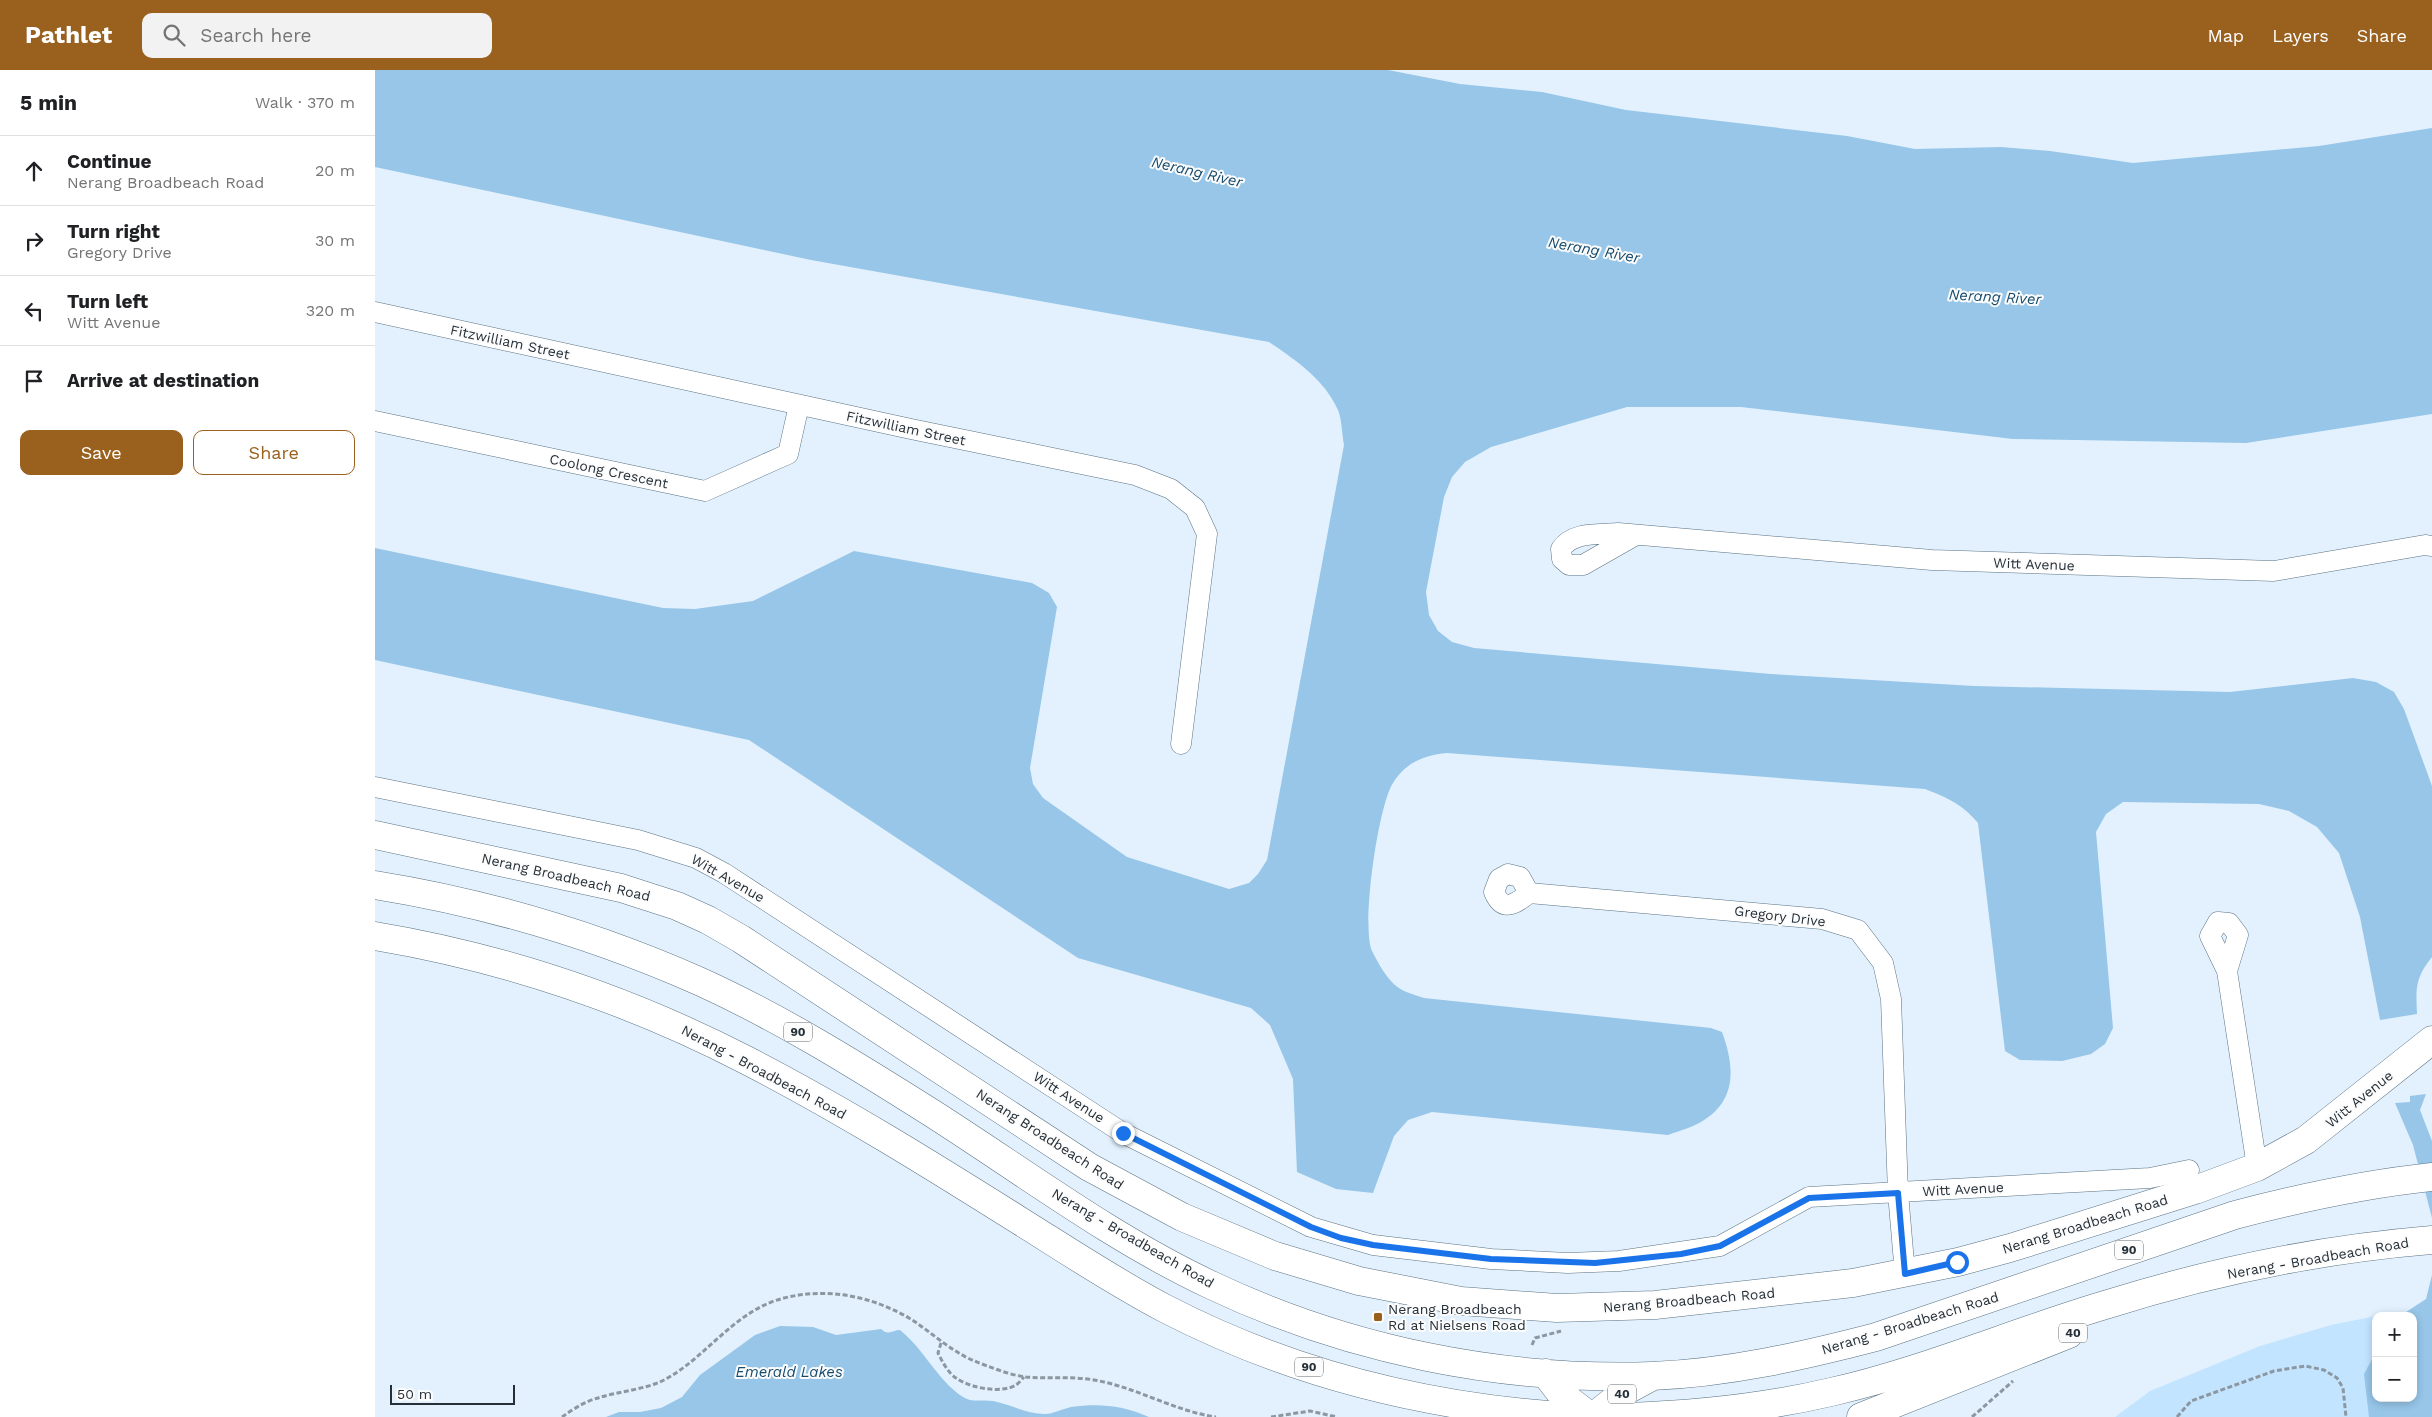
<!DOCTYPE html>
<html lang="en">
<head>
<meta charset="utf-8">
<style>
  :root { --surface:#fff; --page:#f2f2f2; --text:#202124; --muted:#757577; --line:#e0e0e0; --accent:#9a601e }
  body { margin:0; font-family:"Work Sans",sans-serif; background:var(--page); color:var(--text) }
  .controls { position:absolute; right:15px; bottom:15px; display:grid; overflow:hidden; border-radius:10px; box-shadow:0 2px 8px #0003 }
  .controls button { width:45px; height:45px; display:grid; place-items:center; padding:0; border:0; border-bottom:1px solid var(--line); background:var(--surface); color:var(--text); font:25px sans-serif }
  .scale { position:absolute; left:15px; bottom:12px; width:125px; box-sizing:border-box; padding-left:5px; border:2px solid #252f37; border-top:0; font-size:14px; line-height:18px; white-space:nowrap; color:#252f37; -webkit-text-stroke:4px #fcfcfc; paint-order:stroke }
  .stop { position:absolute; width:15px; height:15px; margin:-11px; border:4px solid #1a73e8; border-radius:50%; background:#fff }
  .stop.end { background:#1a73e8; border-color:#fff; box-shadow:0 1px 5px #0008 }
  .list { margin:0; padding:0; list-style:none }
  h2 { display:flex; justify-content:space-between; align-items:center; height:65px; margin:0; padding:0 20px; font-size:21px }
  h2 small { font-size:16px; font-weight:400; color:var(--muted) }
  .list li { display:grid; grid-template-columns:32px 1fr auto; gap:15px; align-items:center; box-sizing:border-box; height:70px; padding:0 20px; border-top:1px solid var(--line) }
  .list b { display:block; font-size:19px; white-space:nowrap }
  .list p { margin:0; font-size:16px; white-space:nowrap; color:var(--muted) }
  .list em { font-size:16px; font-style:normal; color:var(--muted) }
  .actions { display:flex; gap:10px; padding:15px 20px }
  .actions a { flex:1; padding:11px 0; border:1px solid var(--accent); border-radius:10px; text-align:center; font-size:18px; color:var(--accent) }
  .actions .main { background:var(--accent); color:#fff }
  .icon { flex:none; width:28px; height:28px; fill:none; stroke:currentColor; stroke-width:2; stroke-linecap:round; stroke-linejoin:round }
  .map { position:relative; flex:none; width:2057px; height:1347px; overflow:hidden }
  header { display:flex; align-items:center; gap:30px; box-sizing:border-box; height:70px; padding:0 25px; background:var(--accent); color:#fff }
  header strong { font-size:24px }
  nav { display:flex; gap:28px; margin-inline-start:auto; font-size:18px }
  .search { width:350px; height:45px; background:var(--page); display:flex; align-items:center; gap:12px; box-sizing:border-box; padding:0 18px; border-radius:10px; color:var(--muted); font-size:19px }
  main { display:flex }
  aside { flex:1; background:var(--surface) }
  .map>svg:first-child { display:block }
  .green { fill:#c3e4ff }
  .water { fill:#97c6e9 }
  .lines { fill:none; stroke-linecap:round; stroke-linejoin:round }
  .street-casing { stroke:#5b7283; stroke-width:21 }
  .secondary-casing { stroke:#5b7283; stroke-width:29 }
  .primary-casing { stroke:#5b7283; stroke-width:29 }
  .path { stroke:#8b97a1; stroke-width:3; stroke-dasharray:5 2.5; stroke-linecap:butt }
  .street { stroke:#fff; stroke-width:20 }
  .secondary { stroke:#fff; stroke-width:28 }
  .primary { stroke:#fff; stroke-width:28 }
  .route { stroke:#1a73e8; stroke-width:6 }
  .poi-dot { fill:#9a601e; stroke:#fcfcfc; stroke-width:2 }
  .labels { text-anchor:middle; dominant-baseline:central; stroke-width:4; stroke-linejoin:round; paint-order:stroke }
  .shield { fill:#fcfcfc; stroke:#666c72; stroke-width:1 }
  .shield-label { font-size:12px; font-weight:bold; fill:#252f37 }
  .street-label { font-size:14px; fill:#252f37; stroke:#fcfcfc }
  .poi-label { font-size:14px; fill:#252f37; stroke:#fcfcfc; text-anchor:start }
  .water-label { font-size:15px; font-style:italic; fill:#154b6e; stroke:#fcfcfc }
</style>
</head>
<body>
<header>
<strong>Pathlet</strong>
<div class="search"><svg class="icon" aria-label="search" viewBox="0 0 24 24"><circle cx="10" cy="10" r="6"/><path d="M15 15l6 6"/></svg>Search here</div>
<nav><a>Map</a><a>Layers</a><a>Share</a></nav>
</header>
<main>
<aside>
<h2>5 min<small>Walk · 370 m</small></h2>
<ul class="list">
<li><svg class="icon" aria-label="ahead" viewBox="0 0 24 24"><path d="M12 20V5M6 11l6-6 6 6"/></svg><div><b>Continue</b><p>Nerang Broadbeach Road</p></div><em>20 m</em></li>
<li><svg class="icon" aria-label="right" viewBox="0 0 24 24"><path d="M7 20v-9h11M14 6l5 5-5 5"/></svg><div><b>Turn right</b><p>Gregory Drive</p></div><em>30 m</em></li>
<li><svg class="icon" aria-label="left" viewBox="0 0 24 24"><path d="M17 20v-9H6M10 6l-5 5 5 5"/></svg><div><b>Turn left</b><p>Witt Avenue</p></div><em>320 m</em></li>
<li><svg class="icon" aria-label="arrive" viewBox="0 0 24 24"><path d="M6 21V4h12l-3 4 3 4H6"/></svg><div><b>Arrive at destination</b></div></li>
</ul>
<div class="actions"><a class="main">Save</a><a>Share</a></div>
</aside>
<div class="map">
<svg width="2057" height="1347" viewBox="0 0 2057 1347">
  <rect width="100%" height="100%" fill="#e2f1fd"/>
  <!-- green -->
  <path class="green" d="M2057 1239V1347H1740L1775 1321 1885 1276 1956 1255 2001 1246V1328H2038V1246H2004Z"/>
  <!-- water -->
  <path class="water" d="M0 0H1013L1085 14 1167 22 1251 40 1472 66 1540 79 1626 77 1675 81 1758 93 1944 76 2057 58V344L1871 373 1638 369 1366 337H1252L1116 377 1090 392 1077 407 1069 427 1051 522 1054 545 1063 561 1077 572 1099 578 1396 604 1599 616 1855 622 1978 608 2001 612 2019 622 2029 639 2057 716V887C2040 908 2041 918 2042 944L2005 950 1985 847 1964 783 1942 757 1914 741 1884 734 1748 732 1731 744 1721 762 1738 958 1730 974 1716 984 1687 991 1645 990 1630 981 1603 753C1587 734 1573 728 1550 719L1072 683C1049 685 1030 693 1018 713 1003 736 986 857 997 881 1003 893 1013 911 1024 918 1031 923 1041 925 1049 928L1336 958 1347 962C1360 997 1362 1031 1326 1052 1316 1058 1303 1061 1293 1065L1057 1042 1033 1050 1019 1066 998 1123 961 1119 922 1102 918 1009 895 955 876 938 703 888 374 670 0 590V478L288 538 320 539 378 531 479 481 657 513 674 523 682 537 655 698 658 714 668 728 752 787 854 819 874 813 883 804 892 790 969 375C967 365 967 350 963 340 950 310 921 290 894 272L436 190 0 97Z
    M2051 1024 2045 1040 2057 1071V1148L2038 1075 2020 1033 2035 1032V1026Z
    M2057 1205V1347H1994L1989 1304 2001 1282V1328H2038V1246H2025L2051 1229Z
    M405 1256 438 1257 461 1265 506 1259C513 1266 518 1260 525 1260 549 1279 562 1310 588 1327 597 1333 607 1329 618 1331 634 1334 652 1344 670 1344 678 1344 687 1339 696 1337 723 1333 748 1335 774 1347H231L244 1342H265L286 1338 307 1327 325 1305 380 1265Z"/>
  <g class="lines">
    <!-- street casing -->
    <g class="street-casing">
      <path id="street" d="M0 242 536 359 760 405 796 419 820 438 832 464 806 674
        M0 351 330 421 413 384 424 335
        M1259 466 1208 495H1194L1187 489 1186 479C1198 461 1224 465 1243 463L1557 490 1899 501 2050 475 2057 476
        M0 717 263 770 321 788 349 803 748 1063 936 1157 998 1175 1116 1189 1193 1193 1244 1191 1345 1176 1434 1127 1775 1108 1814 1100
        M1133 804 1145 807 1154 823C1141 834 1128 843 1119 822L1124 809Z
        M1154 823 1447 849 1483 860 1508 893 1516 929 1523 1123 1530 1204
        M1852 901 1863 865 1854 853 1843 852 1835 866 1852 901 1882 1097"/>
    </g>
    <!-- secondary casing -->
    <g class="secondary-casing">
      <path id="secondary" d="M0 765 246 818 302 836 333 850 366 869 714 1097 807 1147 900 1186 984 1211 1086 1231 1182 1238 1280 1235 1478 1213 1583 1192 1635 1178 1820 1120 1882 1097 1931 1070 2057 970"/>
    </g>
    <!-- primary casing -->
    <g class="primary-casing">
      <path id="primary" d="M0 815C112 833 222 866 326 912 405 948 479 994 552 1040 645 1099 736 1168 836 1215 973 1280 1126 1311 1277 1306 1353 1303 1428 1286 1501 1267L1860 1145C1925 1128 1990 1114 2057 1107
        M0 866C131 888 255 930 373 991 466 1039 556 1095 645 1151 693 1181 741 1213 791 1239 919 1305 1059 1339 1202 1347
        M1170 1303 1187 1325 1216 1347
        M1218 1347 1252 1320 1278 1306
        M1249 1347C1319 1345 1388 1338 1456 1322 1549 1301 1639 1262 1730 1235 1835 1202 1947 1179 2057 1170
        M1486 1347 1694 1264"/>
    </g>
    <!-- path -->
    <path class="path" d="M566 1273 563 1283C567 1291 573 1303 581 1308 595 1318 626 1324 641 1315 644 1313 647 1309 649 1307
      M1157 1275 1160 1268 1186 1261
      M187 1347C198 1339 211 1331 223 1328 244 1321 269 1320 289 1310 329 1289 355 1247 399 1231 444 1216 493 1224 534 1248 555 1261 573 1279 597 1290 612 1296 634 1305 651 1307 673 1309 697 1306 719 1310 761 1317 799 1341 841 1347
      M896 1347 935 1341 962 1347
      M1597 1347 1638 1311
      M1802 1347 1816 1331 1899 1301 1930 1296 1949 1300 1962 1308 1968 1318 1971 1347"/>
    <!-- street -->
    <use href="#street" class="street"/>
    <!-- secondary -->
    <use href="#secondary" class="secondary"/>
    <!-- primary -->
    <use href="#primary" class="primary"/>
  </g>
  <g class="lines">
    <!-- route -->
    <path class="route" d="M748 1063 936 1157 966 1168 998 1175 1116 1189 1220 1193 1306 1184 1345 1176 1434 1128 1523 1123 1530 1204 1582 1192"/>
  </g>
  <!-- markers -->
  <rect class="poi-dot" x="998" y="1242" width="10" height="10" rx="2.5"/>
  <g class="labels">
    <!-- shield labels -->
    <g class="shield">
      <rect x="409" y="952.5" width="28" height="19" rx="4"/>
      <rect x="1740" y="1170.5" width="28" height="19" rx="4"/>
      <rect x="1684" y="1253.5" width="28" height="19" rx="4"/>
      <rect x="920" y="1287.5" width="28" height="19" rx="4"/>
      <rect x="1233" y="1314.5" width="28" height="19" rx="4"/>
    </g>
    <g class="shield-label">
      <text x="423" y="962">90</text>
      <text x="1754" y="1180">90</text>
      <text x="1698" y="1263">40</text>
      <text x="934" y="1297">90</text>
      <text x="1247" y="1324">40</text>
    </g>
    <!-- street labels -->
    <g class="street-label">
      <text transform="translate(135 272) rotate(12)">Fitzwilliam Street</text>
      <text transform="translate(531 358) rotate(12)">Fitzwilliam Street</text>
      <text transform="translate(234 401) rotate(12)">Coolong Crescent</text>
      <text transform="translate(1659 494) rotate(2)">Witt Avenue</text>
      <text transform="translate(191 807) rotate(13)">Nerang Broadbeach Road</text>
      <text transform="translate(353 808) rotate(30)">Witt Avenue</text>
      <text transform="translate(1405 846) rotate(7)">Gregory Drive</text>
      <text transform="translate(389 1002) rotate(28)">Nerang - Broadbeach Road</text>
      <text transform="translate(694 1027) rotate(33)">Witt Avenue</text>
      <text transform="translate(1984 1029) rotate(-39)">Witt Avenue</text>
      <text transform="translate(675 1069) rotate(33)">Nerang Broadbeach Road</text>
      <text transform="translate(1588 1119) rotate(-3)">Witt Avenue</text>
      <text transform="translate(1710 1154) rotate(-17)">Nerang Broadbeach Road</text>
      <text transform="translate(758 1168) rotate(30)">Nerang - Broadbeach Road</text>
      <text transform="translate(1943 1188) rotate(-10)">Nerang - Broadbeach Road</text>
      <text transform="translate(1314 1230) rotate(-5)">Nerang Broadbeach Road</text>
      <text transform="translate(1535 1253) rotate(-17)">Nerang - Broadbeach Road</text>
    </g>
    <!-- poi labels -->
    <g class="poi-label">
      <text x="1013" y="1239">Nerang Broadbeach<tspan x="1013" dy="16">Rd at Nielsens Road</tspan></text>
    </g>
    <!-- water labels -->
    <g class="water-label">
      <text transform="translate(822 102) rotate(13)">Nerang River</text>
      <text transform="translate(1219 180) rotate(10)">Nerang River</text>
      <text transform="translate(1620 227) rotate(3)">Nerang River</text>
      <text x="414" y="1302">Emerald Lakes</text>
    </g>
  </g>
</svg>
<div class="controls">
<button>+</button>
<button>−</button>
</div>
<div class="scale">50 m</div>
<div class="stop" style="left:1582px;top:1192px"></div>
<div class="stop end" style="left:748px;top:1063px"></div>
</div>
</main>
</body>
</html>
